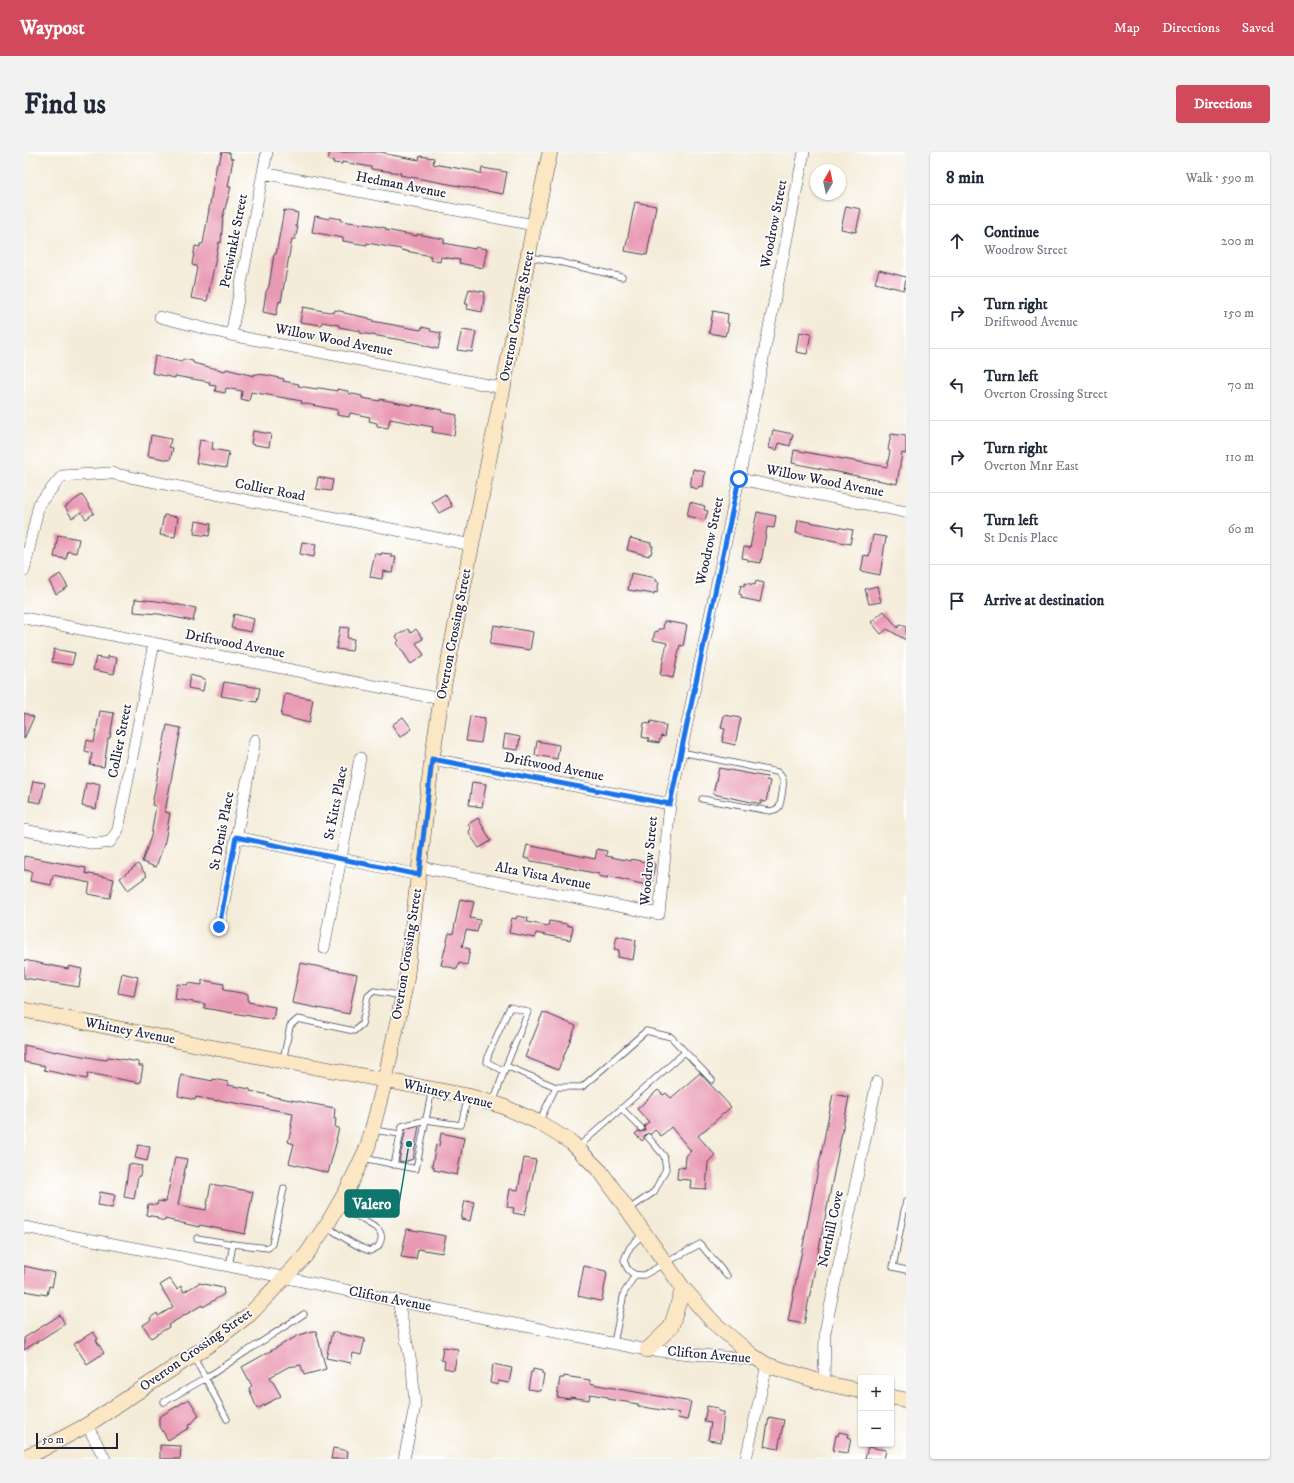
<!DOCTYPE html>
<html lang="en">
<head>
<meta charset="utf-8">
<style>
  :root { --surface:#fff; --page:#f2f2f3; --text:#1f2937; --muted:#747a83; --line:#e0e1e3; --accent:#d1495b }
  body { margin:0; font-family:"IM FELL DW Pica",serif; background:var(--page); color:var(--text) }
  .controls { position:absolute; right:12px; bottom:12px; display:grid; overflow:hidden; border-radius:4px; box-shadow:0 1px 3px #0004 }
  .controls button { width:36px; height:36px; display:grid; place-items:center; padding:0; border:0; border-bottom:1px solid var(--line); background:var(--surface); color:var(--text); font:20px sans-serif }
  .compass { position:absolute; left:786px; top:12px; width:36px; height:36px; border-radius:50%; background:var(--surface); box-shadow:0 1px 3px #0004; rotate:9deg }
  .scale { position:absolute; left:12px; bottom:10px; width:82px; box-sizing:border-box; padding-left:4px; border:2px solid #22223b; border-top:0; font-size:11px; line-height:14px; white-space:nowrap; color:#22223b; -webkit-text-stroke:3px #fff; paint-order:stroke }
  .stop { position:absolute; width:12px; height:12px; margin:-9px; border:3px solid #1a73e8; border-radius:50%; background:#fff }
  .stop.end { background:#1a73e8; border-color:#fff; box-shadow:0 1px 4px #0008 }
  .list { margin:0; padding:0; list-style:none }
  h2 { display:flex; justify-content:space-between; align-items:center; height:52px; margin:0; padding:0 16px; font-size:17px }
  h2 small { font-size:13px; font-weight:400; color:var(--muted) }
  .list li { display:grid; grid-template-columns:26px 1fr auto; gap:12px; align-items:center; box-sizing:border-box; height:72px; padding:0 16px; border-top:1px solid var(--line) }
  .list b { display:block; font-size:15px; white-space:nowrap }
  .list p { margin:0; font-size:13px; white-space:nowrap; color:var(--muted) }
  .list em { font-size:13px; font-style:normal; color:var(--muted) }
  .icon { flex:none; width:22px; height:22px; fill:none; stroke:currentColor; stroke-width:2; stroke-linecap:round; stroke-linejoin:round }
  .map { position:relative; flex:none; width:882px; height:1307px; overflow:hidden; border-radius:4px }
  header { display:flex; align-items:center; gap:24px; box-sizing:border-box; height:56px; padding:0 20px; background:var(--accent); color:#fff }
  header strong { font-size:19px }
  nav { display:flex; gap:22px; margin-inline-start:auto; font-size:14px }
  .intro { display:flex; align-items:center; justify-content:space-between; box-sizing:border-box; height:96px; padding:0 24px }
  h1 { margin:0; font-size:28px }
  .button { padding:10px 18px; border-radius:4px; background:var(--accent); color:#fff; font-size:14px; font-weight:700 }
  main { display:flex; gap:24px; padding:0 24px }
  aside { flex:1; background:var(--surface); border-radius:4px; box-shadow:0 1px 3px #0004 }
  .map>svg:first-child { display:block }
  .building { fill:#e99ab3 }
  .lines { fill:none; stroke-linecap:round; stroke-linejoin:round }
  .service-casing { stroke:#424053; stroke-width:7 }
  .minor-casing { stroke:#424053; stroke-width:12 }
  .secondary-casing { stroke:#424053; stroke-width:16 }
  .service { stroke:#fff; stroke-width:5.5 }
  .minor { stroke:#fff; stroke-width:11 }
  .secondary { stroke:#fbe7c3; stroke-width:15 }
  .route { stroke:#1a73e8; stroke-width:5 }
  .labels { text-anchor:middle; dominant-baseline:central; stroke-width:3.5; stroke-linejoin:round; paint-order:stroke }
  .street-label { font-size:14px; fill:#22223b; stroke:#fff }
  .leader { fill:none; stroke:#0f766e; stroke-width:1.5 }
  .callout-dot { fill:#0f766e; stroke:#fff; stroke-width:1.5 }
  .callout { fill:#0f766e; stroke:#0f766e; stroke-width:1.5 }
  .callout-label { font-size:15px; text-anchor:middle; font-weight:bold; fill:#fff }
</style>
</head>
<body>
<header>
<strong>Waypost</strong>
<nav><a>Map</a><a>Directions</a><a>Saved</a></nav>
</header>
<div class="intro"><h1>Find us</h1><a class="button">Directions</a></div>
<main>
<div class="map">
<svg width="882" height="1307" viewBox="0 0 882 1307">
  <rect width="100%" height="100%" fill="#fff"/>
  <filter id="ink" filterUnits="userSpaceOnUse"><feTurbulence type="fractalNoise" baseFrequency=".025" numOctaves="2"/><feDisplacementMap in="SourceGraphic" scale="8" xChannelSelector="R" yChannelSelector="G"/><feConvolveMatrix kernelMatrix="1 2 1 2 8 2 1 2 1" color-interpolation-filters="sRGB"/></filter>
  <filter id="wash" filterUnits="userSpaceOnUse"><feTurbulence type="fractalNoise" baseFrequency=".012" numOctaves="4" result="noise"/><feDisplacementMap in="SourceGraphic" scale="16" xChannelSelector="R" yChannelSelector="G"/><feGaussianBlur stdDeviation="0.9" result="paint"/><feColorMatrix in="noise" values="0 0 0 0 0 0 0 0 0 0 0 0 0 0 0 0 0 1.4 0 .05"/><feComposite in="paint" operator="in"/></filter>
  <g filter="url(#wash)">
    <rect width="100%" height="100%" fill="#f4ecd9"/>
    <g id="blocks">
      <!-- building -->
      <path class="building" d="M198 0 206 1V6L209 7 204 35H207L199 64 197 91 195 90 183 149 167 146 173 116 172 115V114L168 113 171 94 176 95V92H179L193 11H195Z
        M306 0H357L362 1V2L395 8 396 4 410 6 409 12 450 19 457 22 458 16 483 20 479 42 376 23 377 21 347 17V15L330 12 318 10V12L309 11 310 9 304 8Z
        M611 50 632 54 623 103 601 99Z
        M822 54 837 57 832 80 817 77Z
        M260 58 274 61 272 75H274L271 87H268L257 150 255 149 252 163 239 160 242 140 245 134 250 102H252Z
        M291 64 305 67 306 65 318 67 317 69 347 73 362 76V78L393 84V82L420 87V91L435 94 451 97 452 95 463 97 459 116 435 111 436 108 417 105 416 110 406 108 407 104 377 98V97L343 91V93L319 89V86L288 80Z
        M855 118 882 125 880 138 851 131Z
        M445 137 461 140 458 160 443 157 444 152H441Z
        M279 155 310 161 311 158 320 160V161L345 166V167L349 168 348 169 397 178 398 175 407 177 406 179 417 181 414 197 402 194 395 191 336 181V179L315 175V173L298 170 297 173 276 170Z
        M689 159 704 162 703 171H705L703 180H702L701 184 685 181Z
        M438 178 452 180 448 200 433 198Z
        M775 180 787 182 783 202 772 200Z
        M131 204 158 210 159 207 169 209V211L201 219 202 217 230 224V222L242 223 260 227 259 229 275 232 274 234 293 237V236H296L313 239V237L324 239V241L338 244V246L356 249V247L389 254V252L391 253 419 258 418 260 433 263 430 284 408 280 409 275 366 267 364 276 353 274V271L345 269 346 265 326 261 325 265 313 263 314 258 277 251 278 249 227 240 225 249 217 247 218 239 202 236 201 241 191 239 192 234 185 233 186 230 151 224V226L128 221Z
        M749 278 769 282 766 294 755 291 753 298 745 296Z
        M229 279 247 282 245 295 227 292Z
        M867 282 882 284V302L878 301 873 332 768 311 770 298 863 315 866 299 864 298Z
        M127 283 147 287 145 295 149 296 146 308 124 304Z
        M176 288 189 290 188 297 205 300 202 316 172 311Z
        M669 317 681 320 679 335 675 334 674 337 666 335Z
        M294 325 309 328 307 339 292 337Z
        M421 342 428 354 415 361 408 350Z
        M58 343 70 361 62 367 57 360 48 366 41 355Z
        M666 350 681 354 680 358 684 359 681 368 663 364Z
        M733 360 752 364 750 376 743 375 737 411 724 409V407L718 406 720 395 726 396Z
        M140 363 154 365 151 385 136 383Z
        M774 368 829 378 826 392 772 381Z
        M172 369 187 372 185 384 170 382Z
        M34 383 55 387 52 401 44 399 42 407 30 405Z
        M849 383 862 385 856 423 837 419 840 403 845 404Z
        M606 386 627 391V394H629L627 402H625V404L603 398Z
        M278 390 292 392 290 405 276 402Z
        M351 401 357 403V401L367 402V405H372L369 421 359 419 358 427 346 425Z
        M607 421 632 426V429L635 430 633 441 630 440V442L604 438Z
        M36 422 44 435 32 442 25 429Z
        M732 429 740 431 736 450 717 446 718 443 715 442 717 433 720 434 721 431 731 433Z
        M853 434 857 450 845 452 841 437Z
        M111 447 133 449 172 456 169 469 135 462 110 460Z
        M860 459 874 476 876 472 882 475V488L863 477 857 482 847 470Z
        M210 462 230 467 227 480 207 476Z
        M640 469 663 473 659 494 656 493 649 526 636 523 643 491 629 488 631 479 634 480V477H639Z
        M470 473 509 480 506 498 466 492Z
        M316 475 325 476 323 486 330 487 328 499 312 497Z
        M384 477 387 481 392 477 399 487 392 491 400 503 387 512 373 491 375 489 372 484Z
        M30 497 51 501 48 513 28 510Z
        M84 504 93 506 90 522 69 518 72 505 84 507Z
        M166 523 181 527 179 539 164 536Z
        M200 530 236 536 233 550 197 544Z
        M261 542 289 547 285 571 257 564Z
        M76 559 90 561 86 586H84L80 615 66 613 68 601 61 599 63 588 70 590Z
        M0 561 10 565 0 587Z
        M700 563 717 566 711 593 698 590 701 577 697 576Z
        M446 564 461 566 457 591 442 589Z
        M379 565 388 577 376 585 368 573Z
        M627 569 639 572V574H642L640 585 637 584 635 591 624 589 625 587 618 585 620 571 626 572Z
        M143 573 157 576 141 660 146 661 141 689 132 715 118 710 127 684 132 654 128 653Z
        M481 582 496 585 494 598 479 596Z
        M513 589 535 593 533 607 511 603Z
        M695 616 743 625 742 628 746 629 742 650 737 649V652L689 642Z
        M9 629 21 631 17 651 5 649Z
        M67 630 76 632 72 657 58 654 62 631 66 632Z
        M448 630 462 632 458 655 445 653Z
        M454 666 467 689 455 696 446 683 445 679 447 677 444 672Z
        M503 693 571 707 573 697 583 699 582 704 607 709V707L631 712 627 734 588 725 584 724V726L575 724V722L536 714 507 709V708L500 706Z
        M0 704 62 716 61 721 90 727 86 746 64 742 66 731 29 723 27 733 6 729 8 719 0 718Z
        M114 712 123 724 104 738 96 726Z
        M436 747 450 750 446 766 456 768 453 780 442 778 438 795 446 797 443 813 435 811 433 817 417 813 425 781 429 782Z
        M493 764 504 766 503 770 524 774 525 769 543 772V773L549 775 546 788 512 781 511 786 485 781 488 766 492 767Z
        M593 784 612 788 609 808 594 805 595 798 590 797Z
        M0 808 44 817 45 814 58 817 55 835 0 826Z
        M276 811 333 822 325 862 268 851Z
        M98 821 114 825 110 844 94 841Z
        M178 828 200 832 199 838 224 842V850L251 855 249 868 180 856 181 852 151 847 153 832 164 833V831L178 833Z
        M519 860 552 874 534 918 501 905Z
        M0 893 32 900V899L75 907 83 908 84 905 115 910V914H119L116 931 64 921 63 927 20 918 21 914 0 910Z
        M676 921 707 955 674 984 691 1003 684 1010 682 1037 666 1036 667 1028 653 1027 654 1015 661 1016 662 1004 667 999 647 975 637 984 631 978 627 982H622L620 984V987L618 989 611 982 614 979 616 980 620 979 621 977 620 974 625 970 613 957 634 938 639 943 642 941 647 946Z
        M157 923 189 929V927L204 930V933L226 937V939L245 943V944L311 956 310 967H312L311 975 315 976 312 988H313L304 1021 265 1011 270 992 264 990 268 974H267L269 961 194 948V949L172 945 171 948 154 944Z
        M809 942 825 945 780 1172 764 1169Z
        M395 974 389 1007 380 1010 375 1009 382 977Z
        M417 981 440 986 433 1023 410 1018V1015L408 1014 412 993 415 994Z
        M114 993 126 995 123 1009 111 1006Z
        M151 1005 163 1007 154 1053 182 1058 187 1032 229 1040 221 1082 176 1073 175 1075 141 1067V1069L133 1067V1065L122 1063 124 1052 133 1053 134 1049 142 1050Z
        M500 1006 512 1008 502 1059 501 1058 500 1063 489 1061 490 1056 483 1055 486 1037 494 1038Z
        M105 1012 118 1014 116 1024H114L110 1047 100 1045Z
        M76 1040 91 1043 88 1056 74 1053Z
        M441 1049 450 1050 446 1069 437 1067Z
        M383 1077 422 1084 418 1101 394 1097 392 1107 377 1105Z
        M0 1114 31 1121 28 1135 25 1134 23 1143 0 1139Z
        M560 1114 582 1119V1121H583L578 1148 576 1149 554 1144Z
        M146 1127 153 1137 157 1134 160 1140 175 1131 199 1136 200 1142 179 1155 178 1153 144 1173 145 1175 127 1186 119 1173 127 1168 126 1166 133 1161 134 1164 149 1155 136 1133Z
        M36 1163 41 1172 0 1198V1186Z
        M288 1179H292L302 1217 280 1223 277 1213 264 1215 246 1225 257 1244 233 1257 225 1236 228 1234 218 1215 273 1184Z
        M69 1180 74 1187 72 1188 80 1201 63 1212 50 1192Z
        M308 1180 341 1187 337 1203 329 1201 327 1211 302 1206Z
        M419 1195 434 1197 430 1218 420 1216 421 1209 417 1208Z
        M469 1212 488 1216 485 1231 474 1229V1233L466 1231Z
        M509 1217 518 1219V1222L520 1223 517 1239 504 1237 507 1220H509Z
        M540 1224 566 1228V1231L573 1233 667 1250 663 1268 654 1266 655 1261 614 1254V1252L584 1247V1245L566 1242 565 1248 546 1245V1247L533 1245 536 1226H540Z
        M165 1247 175 1263 169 1270 164 1273 165 1276 144 1288 135 1273V1265Z
        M683 1254 694 1256V1259L700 1260 697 1290 684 1288 687 1271 680 1270Z
        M745 1265 760 1268 754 1297 740 1294Z
        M815 1280 825 1282 824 1285 827 1286 824 1301 809 1299 812 1283 814 1284Z
        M136 1293 157 1294 156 1307H136Z
        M844 1295 862 1298 860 1307H841Z
        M309 1296 324 1299 323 1307H307Z"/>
    </g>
  </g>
  <g filter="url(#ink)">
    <use href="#blocks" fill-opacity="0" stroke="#424053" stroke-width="1"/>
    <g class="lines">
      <!-- service casing -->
      <g class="service-casing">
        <path id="service" d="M504 105 531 109 598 125
          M657 600 753 620C756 622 758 624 759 628 760 632 757 651 755 655 753 658 749 658 746 659L678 647
          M259 909 266 874 274 867 330 879 338 872 344 844 350 839 379 844
          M480 919 463 910 465 901 486 855 504 860 482 914
          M532 935H558L622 879 647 885 688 928
          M469 951 482 914 532 935 515 970
          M598 957 617 976
          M349 978 376 982
          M554 995 661 900
          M339 1006 392 1017 408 937
          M370 1013 378 974 402 968 437 973 444 944
          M882 1049 869 1115 882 1118
          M604 1058 630 1040 642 1017 640 1004 624 985
          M302 1074C316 1083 330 1094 346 1099L354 1095C358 1088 359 1083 354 1077L315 1054
          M619 1082 606 1095 600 1108C603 1119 608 1124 620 1123L676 1092 703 1124
          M173 1086 209 1092
          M205 1114 209 1092 244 1096 248 1092 260 1036
          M590 1191 600 1141 611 1123
          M169 1203 203 1267
          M140 1250 182 1226 280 1162"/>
      </g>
      <!-- minor casing -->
      <g class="minor-casing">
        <path id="minor" d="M239 21 510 73
          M136 165 207 183 479 236
          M207 183 243 0
          M715 327 882 360
          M0 419 15 352 38 324 86 321 448 393
          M0 466 417 547
          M408 607 646 652
          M0 678 72 692 86 690 94 678 130 491
          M212 685 395 723
          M396 715 635 762 646 652 715 327 780 0
          M195 775 231 588
          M300 796 336 606
          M0 1075 205 1114 374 1149 623 1198 734 1208
          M374 1149 388 1215 391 1254 380 1307
          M800 1231 801 1181 805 1160 853 930
          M63 1273 81 1307
          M722 1307 743 1213"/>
      </g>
      <!-- secondary casing -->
      <g class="secondary-casing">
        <path id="secondary" d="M0 858 186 895 444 944 478 954 514 970 548 991 577 1020 659 1136 690 1171 729 1204 743 1213 800 1231 837 1239
          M623 1198 647 1175 659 1136
          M867 1245 882 1248
          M0 1305 15 1299 63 1273 186 1192 226 1162 282 1103 304 1071 324 1036 344 994 361 928 382 830 408 607 417 547 479 236 510 73 526 0"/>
      </g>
      <!-- service -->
      <use href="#service" class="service"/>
      <!-- minor -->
      <use href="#minor" class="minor"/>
      <!-- secondary -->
      <use href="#secondary" class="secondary"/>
    </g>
  </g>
  <g class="lines" filter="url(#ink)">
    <!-- route -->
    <path class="route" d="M195 775 212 685 395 723 408 607 646 652 715 327"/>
  </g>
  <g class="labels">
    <!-- street labels -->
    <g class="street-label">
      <text transform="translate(377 33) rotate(11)">Hedman Avenue</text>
      <text transform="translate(750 72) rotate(-79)">Woodrow Street</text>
      <text transform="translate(210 89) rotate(-79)">Periwinkle Street</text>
      <text transform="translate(493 164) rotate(-79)">Overton Crossing Street</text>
      <text transform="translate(310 188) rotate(11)">Willow Wood Avenue</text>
      <text transform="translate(801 329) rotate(11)">Willow Wood Avenue</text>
      <text transform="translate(246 338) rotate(11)">Collier Road</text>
      <text transform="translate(686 389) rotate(-78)">Woodrow Street</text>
      <text transform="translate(430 482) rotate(-79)">Overton Crossing Street</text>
      <text transform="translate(211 492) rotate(11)">Driftwood Avenue</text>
      <text transform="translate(96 589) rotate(-79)">Collier Street</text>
      <text transform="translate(530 615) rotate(11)">Driftwood Avenue</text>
      <text transform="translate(312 651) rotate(-79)">St Kitts Place</text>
      <text transform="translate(198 679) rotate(-79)">St Denis Place</text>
      <text transform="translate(625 709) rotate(-85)">Woodrow Street</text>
      <text transform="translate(519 724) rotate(11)">Alta Vista Avenue</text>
      <text transform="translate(383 802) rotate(-81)">Overton Crossing Street</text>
      <text transform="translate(106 879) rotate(11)">Whitney Avenue</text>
      <text transform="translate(424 942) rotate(13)">Whitney Avenue</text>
      <text transform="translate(807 1077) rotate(-78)">Northill Cove</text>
      <text transform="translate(366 1147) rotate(11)">Clifton Avenue</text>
      <text transform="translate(172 1198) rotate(-35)">Overton Crossing Street</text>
      <text transform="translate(685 1203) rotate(5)">Clifton Avenue</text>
    </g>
  </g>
  <!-- callouts -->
  <path class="leader" d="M385 992L375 1052"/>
  <circle class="callout-dot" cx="385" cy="992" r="4"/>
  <rect class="callout" x="321" y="1038" width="54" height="27" rx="4"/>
  <g class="callout-label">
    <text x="348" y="1057">Valero</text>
  </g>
</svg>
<div class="controls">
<button>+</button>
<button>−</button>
</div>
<svg class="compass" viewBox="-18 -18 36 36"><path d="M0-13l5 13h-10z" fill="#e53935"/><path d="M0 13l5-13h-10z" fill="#747a83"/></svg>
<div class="scale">50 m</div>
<div class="stop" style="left:715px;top:327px"></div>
<div class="stop end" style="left:195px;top:775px"></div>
</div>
<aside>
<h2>8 min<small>Walk · 590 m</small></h2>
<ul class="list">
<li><svg class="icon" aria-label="ahead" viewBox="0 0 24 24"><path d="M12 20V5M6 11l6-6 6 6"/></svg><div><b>Continue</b><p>Woodrow Street</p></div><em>200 m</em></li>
<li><svg class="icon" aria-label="right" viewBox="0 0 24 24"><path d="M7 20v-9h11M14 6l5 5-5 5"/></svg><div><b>Turn right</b><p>Driftwood Avenue</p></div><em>150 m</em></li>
<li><svg class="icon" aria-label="left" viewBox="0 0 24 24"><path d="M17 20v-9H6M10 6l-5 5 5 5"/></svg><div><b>Turn left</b><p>Overton Crossing Street</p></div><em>70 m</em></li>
<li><svg class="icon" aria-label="right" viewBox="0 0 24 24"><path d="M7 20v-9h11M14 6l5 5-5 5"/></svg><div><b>Turn right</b><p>Overton Mnr East</p></div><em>110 m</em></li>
<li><svg class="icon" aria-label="left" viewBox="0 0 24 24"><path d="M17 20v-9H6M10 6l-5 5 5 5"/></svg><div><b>Turn left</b><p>St Denis Place</p></div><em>60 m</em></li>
<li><svg class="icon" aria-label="arrive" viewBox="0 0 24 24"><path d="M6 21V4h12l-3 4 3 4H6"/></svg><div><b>Arrive at destination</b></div></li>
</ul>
</aside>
</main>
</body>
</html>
